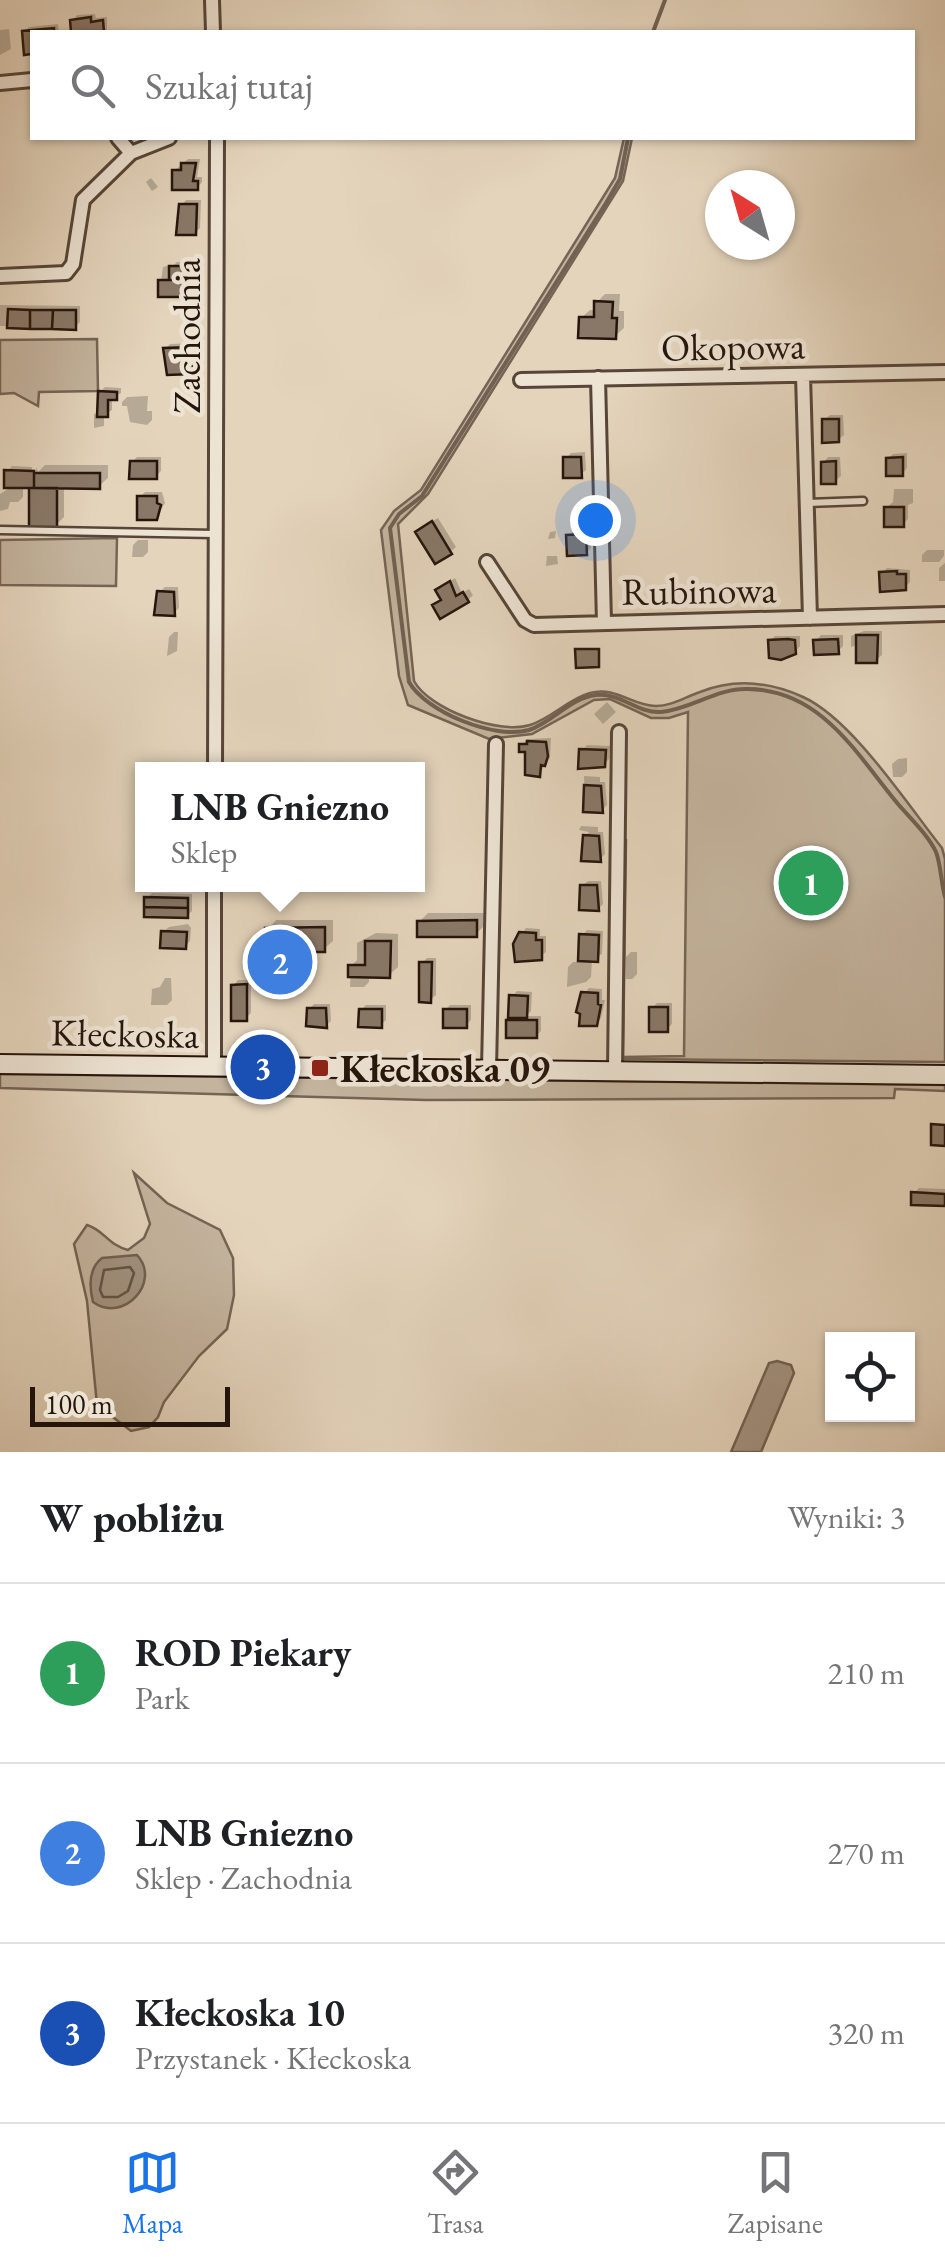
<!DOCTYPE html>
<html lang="pl">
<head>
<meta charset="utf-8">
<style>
  :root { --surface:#fff; --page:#f2f2f2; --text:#202124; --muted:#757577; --line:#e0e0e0; --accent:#1a73e8 }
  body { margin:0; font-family:"EB Garamond",serif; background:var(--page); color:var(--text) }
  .controls { position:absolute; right:30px; bottom:30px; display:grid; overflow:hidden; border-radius:0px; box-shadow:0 2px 8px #0004 }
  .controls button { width:90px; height:90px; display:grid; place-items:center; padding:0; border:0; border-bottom:2px solid var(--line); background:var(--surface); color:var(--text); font:50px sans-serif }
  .compass { position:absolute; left:705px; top:170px; width:90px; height:90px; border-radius:50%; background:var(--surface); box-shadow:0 2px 8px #0004; rotate:323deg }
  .scale { position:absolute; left:30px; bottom:25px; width:200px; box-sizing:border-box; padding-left:10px; border:5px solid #26150c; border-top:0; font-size:28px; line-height:35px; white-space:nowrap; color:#26150c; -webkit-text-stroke:8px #ede3d3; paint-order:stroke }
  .you { position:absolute; left:595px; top:520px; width:35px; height:35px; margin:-25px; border:8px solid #fff; border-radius:50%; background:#1a73e8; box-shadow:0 0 0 15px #1a73e833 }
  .badge { display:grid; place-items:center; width:65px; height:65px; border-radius:50%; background:var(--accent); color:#fff; font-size:32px; font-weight:700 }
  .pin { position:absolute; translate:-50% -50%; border:5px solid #fff; box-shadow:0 2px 10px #0006 }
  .popup { position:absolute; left:135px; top:762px; width:290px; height:130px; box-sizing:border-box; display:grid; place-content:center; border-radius:0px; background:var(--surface); filter:drop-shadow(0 2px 8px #0005); font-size:32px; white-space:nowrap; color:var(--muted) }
  .popup b { font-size:38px; color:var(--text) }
  .popup::after { content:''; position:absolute; left:50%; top:100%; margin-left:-20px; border:20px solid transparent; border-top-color:var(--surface) }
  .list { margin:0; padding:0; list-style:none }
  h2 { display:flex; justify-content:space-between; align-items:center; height:130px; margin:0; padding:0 40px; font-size:42px }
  h2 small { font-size:32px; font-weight:400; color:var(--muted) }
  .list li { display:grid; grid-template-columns:65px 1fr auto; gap:30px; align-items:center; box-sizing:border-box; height:180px; padding:0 40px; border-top:2px solid var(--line) }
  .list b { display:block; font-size:38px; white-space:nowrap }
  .list p { margin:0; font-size:32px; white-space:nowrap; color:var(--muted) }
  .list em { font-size:32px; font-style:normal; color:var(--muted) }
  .icon { flex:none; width:55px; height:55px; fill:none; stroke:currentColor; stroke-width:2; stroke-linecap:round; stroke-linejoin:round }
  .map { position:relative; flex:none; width:945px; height:1452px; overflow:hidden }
  .search { position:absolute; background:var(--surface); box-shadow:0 2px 8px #0004; left:30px; right:30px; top:30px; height:110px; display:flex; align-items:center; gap:25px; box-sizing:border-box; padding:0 35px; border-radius:0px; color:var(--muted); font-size:38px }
  .sheet { height:670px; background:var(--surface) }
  nav { display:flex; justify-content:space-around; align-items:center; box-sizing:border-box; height:140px; border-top:2px solid var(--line); background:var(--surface); font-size:28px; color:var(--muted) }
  nav a { display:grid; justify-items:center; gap:5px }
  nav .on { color:var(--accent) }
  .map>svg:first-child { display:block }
  .green { fill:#c4b49e; stroke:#756455; stroke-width:2.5 }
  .water { fill:#a39380; stroke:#716152; stroke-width:2.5 }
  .shadow { fill:#0003 }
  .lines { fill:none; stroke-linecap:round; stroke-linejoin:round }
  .shore { stroke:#645446; stroke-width:2.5 }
  .stream { stroke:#716152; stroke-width:4 }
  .building { fill:#897868; stroke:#26150c; stroke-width:2.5 }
  .lane-casing { stroke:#564538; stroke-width:11 }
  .street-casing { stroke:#564538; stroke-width:18 }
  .secondary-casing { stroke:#26150c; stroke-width:22 }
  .lane { stroke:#ede3d3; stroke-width:6 }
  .street { stroke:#ede3d3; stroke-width:12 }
  .secondary { stroke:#ede3d3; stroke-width:18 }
  .poi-dot { fill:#8f2418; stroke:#ede3d3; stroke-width:4 }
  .labels { text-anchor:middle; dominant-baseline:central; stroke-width:9; stroke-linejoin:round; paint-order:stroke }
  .street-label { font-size:38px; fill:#26150c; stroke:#ede3d3 }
  .poi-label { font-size:38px; font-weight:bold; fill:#26150c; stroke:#ede3d3; text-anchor:start }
</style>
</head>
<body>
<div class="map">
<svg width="945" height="1452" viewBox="0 0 945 1452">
  <rect width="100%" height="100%" fill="#e4d4bc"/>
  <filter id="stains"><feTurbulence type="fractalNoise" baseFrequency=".002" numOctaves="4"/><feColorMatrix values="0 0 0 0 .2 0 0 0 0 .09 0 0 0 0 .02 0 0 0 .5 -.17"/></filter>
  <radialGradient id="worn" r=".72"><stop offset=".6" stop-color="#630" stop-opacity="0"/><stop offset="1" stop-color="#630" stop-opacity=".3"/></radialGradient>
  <!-- green -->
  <path class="green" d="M624 138H632L623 181 428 494 398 524 414 681C429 709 499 735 530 725 552 718 568 699 590 693 616 686 632 706 656 706 672 706 685 697 700 692 735 678 770 682 803 697 852 719 907 804 942 848L945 859V1062L620 1059 626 839 623 1057 684 1056 688 712 669 718H651L610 699 594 700 532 734 489 739 408 705 399 676 381 530 394 511 421 490 615 178Z
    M97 339 98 391 39 392 38 406 14 393 0 394V340Z
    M117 538 116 586 0 585V540Z
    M0 1074 945 1085V1091L895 1089 894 1098 426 1100 0 1088Z
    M134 1173 167 1203 220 1230 233 1258 234 1295 227 1329 199 1356 164 1402 158 1417 149 1427 131 1431 97 1405 87 1301 74 1244 87 1225C104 1230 108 1245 128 1250L144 1238 150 1224Z"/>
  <!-- water -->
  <path class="water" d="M137 1255C162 1282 123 1324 93 1302 89 1286 88 1269 102 1258Z
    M777 1361 791 1365 794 1373 761 1452H731L769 1363Z"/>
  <!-- shadow -->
  <path class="shadow" d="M95 14 96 18 107 17V32H73L72 21 77 15Z
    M58 24 59 32H32V51L26 52 24 32 29 27Z
    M9 29 11 49 0 55V30Z
    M188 159H200L197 177H202V182L197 188 174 171Z
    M151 178 158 187 152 191 146 182Z
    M186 200H201L200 228 195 233 181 206Z
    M177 262H195V289L190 294 161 281 163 267 170 265V269Z
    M605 294H620L619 311H624V328L615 336 581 318 590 310H596L597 302Z
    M0 305 80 306V322L75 327 0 326Z
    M198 343 197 367 192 372 165 349 170 344Z
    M105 387 121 388V393L112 398V410L104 415V426L94 428V414L100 412V392Z
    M148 396 147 411H152V420L147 425 130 422 127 406H122V402L127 397Z
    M830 415H843L844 435 838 440 824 420Z
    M585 452 586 470 580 475 566 458 571 453Z
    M907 453V468L902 474 888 459 893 454Z
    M137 457H161V471L156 476 132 462Z
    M828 457H840L841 476 835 481 823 463Z
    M45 465H108V478L99 486H64V517L56 525 36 486H23V497L18 502H10L8 509 0 511V494L13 486 7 472 12 466 32 467 31 484H36V467L38 472Z
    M894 489H913V503L908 505V519L903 524 886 508 893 502Z
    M145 492H162L165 503 156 518 140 497Z
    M438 518 456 547 450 552 423 527Z
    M556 531 555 538 548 539 550 532Z
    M574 531H590L591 548 586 553 569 536Z
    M138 540H148V552L143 557H132L133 545Z
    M927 550H944V556L939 562H922V555Z
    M547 556H557L558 564 546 566Z
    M945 563V581H939V568Z
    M887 568 910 570V582L905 587 882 573Z
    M455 578 462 593 469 589 473 595 468 600 444 599V585Z
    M165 587H178L179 608 174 613 159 592Z
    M864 631H882V655L876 660 859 644 851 647V636Z
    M174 632H178L177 651 167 656 169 637Z
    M821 635H843V646L838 651 816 641Z
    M775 636H800V646L795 652 770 641Z
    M607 702 616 712 603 724 594 714Z
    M551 738 550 758 539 774 522 745 527 739Z
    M587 745 610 746 609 759 604 764 582 750Z
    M907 758V772L902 777H893L892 764 898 759Z
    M584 776 600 777V782H605L607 805 602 810H585Z
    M581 826 598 827V832H603L605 854 600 859 585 836 589 832 579 830Z
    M588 881H601L603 904 598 909 582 886Z
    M152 893 192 894V911L187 916 147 898Z
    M428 913H484V926L476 934 419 922Z
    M276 920H333V941L324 949H304V977L299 982 294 970 275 969 270 978 262 970H250V953L255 948H268V929Z
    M188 924 191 928 190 941 185 946 163 932 169 927Z
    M526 928 540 929V936H546V952L540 957 521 934Z
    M587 930 603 931 602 954 592 959 591 977 586 982 567 987 568 967 573 962H580L582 935Z
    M376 933 398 934V967L389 975H369V982L364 987H350L351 966 357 960V943Z
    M631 952H637V974L632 979H626V957Z
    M427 958H436V995L430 1000 422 963Z
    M165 978H171L172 1000 167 1005H151L152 989 160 987Z
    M238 980H251V1013L246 1018 233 986Z
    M589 988 602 989V1000H605L601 1018 596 1024 584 994Z
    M517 991 532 992 531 1011 526 1016H541V1031L536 1036 509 1021 514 1015 512 996Z
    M657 1003H672V1024L667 1029 652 1008Z
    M314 1004H330L331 1021 326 1026 309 1009Z
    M366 1005H386V1020L381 1025 361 1010Z
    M450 1005H471V1020L466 1025 445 1010Z
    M919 1188 945 1189V1204L914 1193Z"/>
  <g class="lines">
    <!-- shore -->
    <path class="shore" d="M130 1267 134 1273 128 1291 118 1297H103L100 1290 104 1270Z"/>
    <!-- stream -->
    <path class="stream" d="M653 32 665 0
      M628 138 620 179 606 203 422 496 399 514 390 528 409 682C426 712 495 740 529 730 553 722 570 698 596 695 620 692 638 714 661 712 692 709 716 688 748 689 822 690 857 755 898 804 911 819 928 835 936 852 941 865 941 883 945 897"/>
  </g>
  <!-- building -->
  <path class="building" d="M91 17V22L103 20 104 32H71L70 20Z
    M54 28V32H32V54L24 55 22 31Z
    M181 163H196L193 181H198V190H172V170H181Z
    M179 204H197L196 235H176Z
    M169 266H191V280H169Z
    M158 280H191V297H158Z
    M594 301 613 302 612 318H617L616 339 578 338 579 317H594Z
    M8 309 30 310V329L7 328Z
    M30 310H53L52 329H30Z
    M53 310H76V330L52 329Z
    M194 347 193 374 167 375 163 348Z
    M98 391 117 392V400H108V417H97Z
    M822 419H839V442L822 443Z
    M563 457H581L582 478H563Z
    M903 457V476H886V458Z
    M130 461H157V479H129Z
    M836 461V484H821V462Z
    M4 470 34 471V488H4Z
    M34 473H100V489L34 488Z
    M29 488H57V528L29 527Z
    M137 496H157V503L161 505 157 520H137Z
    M884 507H904V527H884Z
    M432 521 452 554 435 564 415 532Z
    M586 534 587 555 567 556 566 535Z
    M897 571V574H906V590L880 592 879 572Z
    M450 581 456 596 463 592 469 602 440 619 432 605 441 600 435 590Z
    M157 591 174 592 175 616 154 615Z
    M856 635H878L877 663H856Z
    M788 639 795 640 796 654 781 660 769 658 768 640Z
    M838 639 839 654 814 655 813 640Z
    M575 649H599V667L576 668Z
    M527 741 546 742 548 756 545 766 541 765 540 777 525 775V752H519V744H527Z
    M579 749 606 750 605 767 578 769Z
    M584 785 601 786 603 813 583 812Z
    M583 835 599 836 601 862 581 861Z
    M580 885H597L599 911 579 910Z
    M144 897 188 898V908L144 907Z
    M144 907 188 908V918L144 917Z
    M477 920V937H417V921Z
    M325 927V952H265V928Z
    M161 931 187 932 186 949 160 948Z
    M519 932 536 933V940H542V960L515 962 513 944Z
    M579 934 599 935 598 962 578 961Z
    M365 941H391L390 978 348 977V965H365Z
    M247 952H260L259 972H247Z
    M260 952H289V972H271V981H260Z
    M289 952H300V985H291Z
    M419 962H432L431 1003 419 1002Z
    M247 984V1021H231V985Z
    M581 992 598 993V1004L601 1005 597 1026H579L580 1014 576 1012Z
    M509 995 528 996 527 1018H508Z
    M649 1007H668V1032H649Z
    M307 1008H326L327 1028 306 1026Z
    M359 1009H382V1028L358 1027Z
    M443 1009H467V1028H443Z
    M506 1020H537V1038H506Z
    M931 1124 945 1125V1146L931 1145Z
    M911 1192 945 1194V1206L911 1205Z"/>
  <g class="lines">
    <!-- lane casing -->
    <g class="lane-casing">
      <path id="lane" d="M807 503 863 501
        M0 530 214 534"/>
    </g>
    <!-- street casing -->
    <g class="street-casing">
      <path id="street" d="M212 0 213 32
        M0 83 32 80
        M118 138 131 153
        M0 276 66 273 73 264 83 200 131 153 169 138
        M803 375 810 618
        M598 378 604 623
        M521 380 945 372
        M487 562 525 620 534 625 945 614
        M215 770 217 138
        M214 1066V884
        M489 1069 496 744
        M615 1071 619 732"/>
    </g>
    <!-- secondary casing -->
    <g class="secondary-casing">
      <path id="secondary" d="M0 1064 945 1075"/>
    </g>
    <!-- lane -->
    <use href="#lane" class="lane"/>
    <!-- street -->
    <use href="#street" class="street"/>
    <!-- secondary -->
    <use href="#secondary" class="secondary"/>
  </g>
  <!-- markers -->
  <rect class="poi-dot" x="310" y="1058" width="20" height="20" rx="5"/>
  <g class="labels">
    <!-- street labels -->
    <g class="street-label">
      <text transform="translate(186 336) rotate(-90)">Zachodnia</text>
      <text transform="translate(733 346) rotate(-1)">Okopowa</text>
      <text transform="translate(699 590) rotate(-1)">Rubinowa</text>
      <text transform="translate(125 1033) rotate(1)">Kłeckoska</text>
    </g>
    <!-- poi labels -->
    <g class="poi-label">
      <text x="340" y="1068">Kłeckoska 09</text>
    </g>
  </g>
  <rect width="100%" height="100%" filter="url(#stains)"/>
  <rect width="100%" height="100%" fill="url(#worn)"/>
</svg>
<div class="controls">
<button><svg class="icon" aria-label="locate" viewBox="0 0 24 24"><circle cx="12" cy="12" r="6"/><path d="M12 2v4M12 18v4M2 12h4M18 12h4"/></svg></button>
</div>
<svg class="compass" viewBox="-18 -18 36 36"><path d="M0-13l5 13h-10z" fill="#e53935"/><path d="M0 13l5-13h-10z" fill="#757577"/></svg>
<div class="scale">100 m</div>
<div class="you"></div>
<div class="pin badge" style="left:811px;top:883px;background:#2e9e5b">1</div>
<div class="pin badge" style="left:280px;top:962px;background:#3f7fe0">2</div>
<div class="popup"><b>LNB Gniezno</b>Sklep</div>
<div class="pin badge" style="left:263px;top:1067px;background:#1a4fb4">3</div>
<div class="search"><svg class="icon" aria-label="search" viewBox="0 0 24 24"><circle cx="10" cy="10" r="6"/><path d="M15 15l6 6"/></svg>Szukaj tutaj</div>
</div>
<section class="sheet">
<h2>W pobliżu<small>Wyniki: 3</small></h2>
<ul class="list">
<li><span class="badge" style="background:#2e9e5b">1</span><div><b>ROD Piekary</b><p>Park</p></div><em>210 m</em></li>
<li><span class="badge" style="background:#3f7fe0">2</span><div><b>LNB Gniezno</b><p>Sklep · Zachodnia</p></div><em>270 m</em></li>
<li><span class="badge" style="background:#1a4fb4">3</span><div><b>Kłeckoska 10</b><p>Przystanek · Kłeckoska</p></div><em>320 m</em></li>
</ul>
</section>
<nav>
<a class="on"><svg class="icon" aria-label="map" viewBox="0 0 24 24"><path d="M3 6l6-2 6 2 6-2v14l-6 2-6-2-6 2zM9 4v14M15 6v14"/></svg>Mapa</a>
<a><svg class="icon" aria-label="directions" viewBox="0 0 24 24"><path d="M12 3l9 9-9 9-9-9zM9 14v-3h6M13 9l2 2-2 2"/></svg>Trasa</a>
<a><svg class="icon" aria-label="saved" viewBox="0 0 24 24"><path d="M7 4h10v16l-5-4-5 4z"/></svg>Zapisane</a>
</nav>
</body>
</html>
